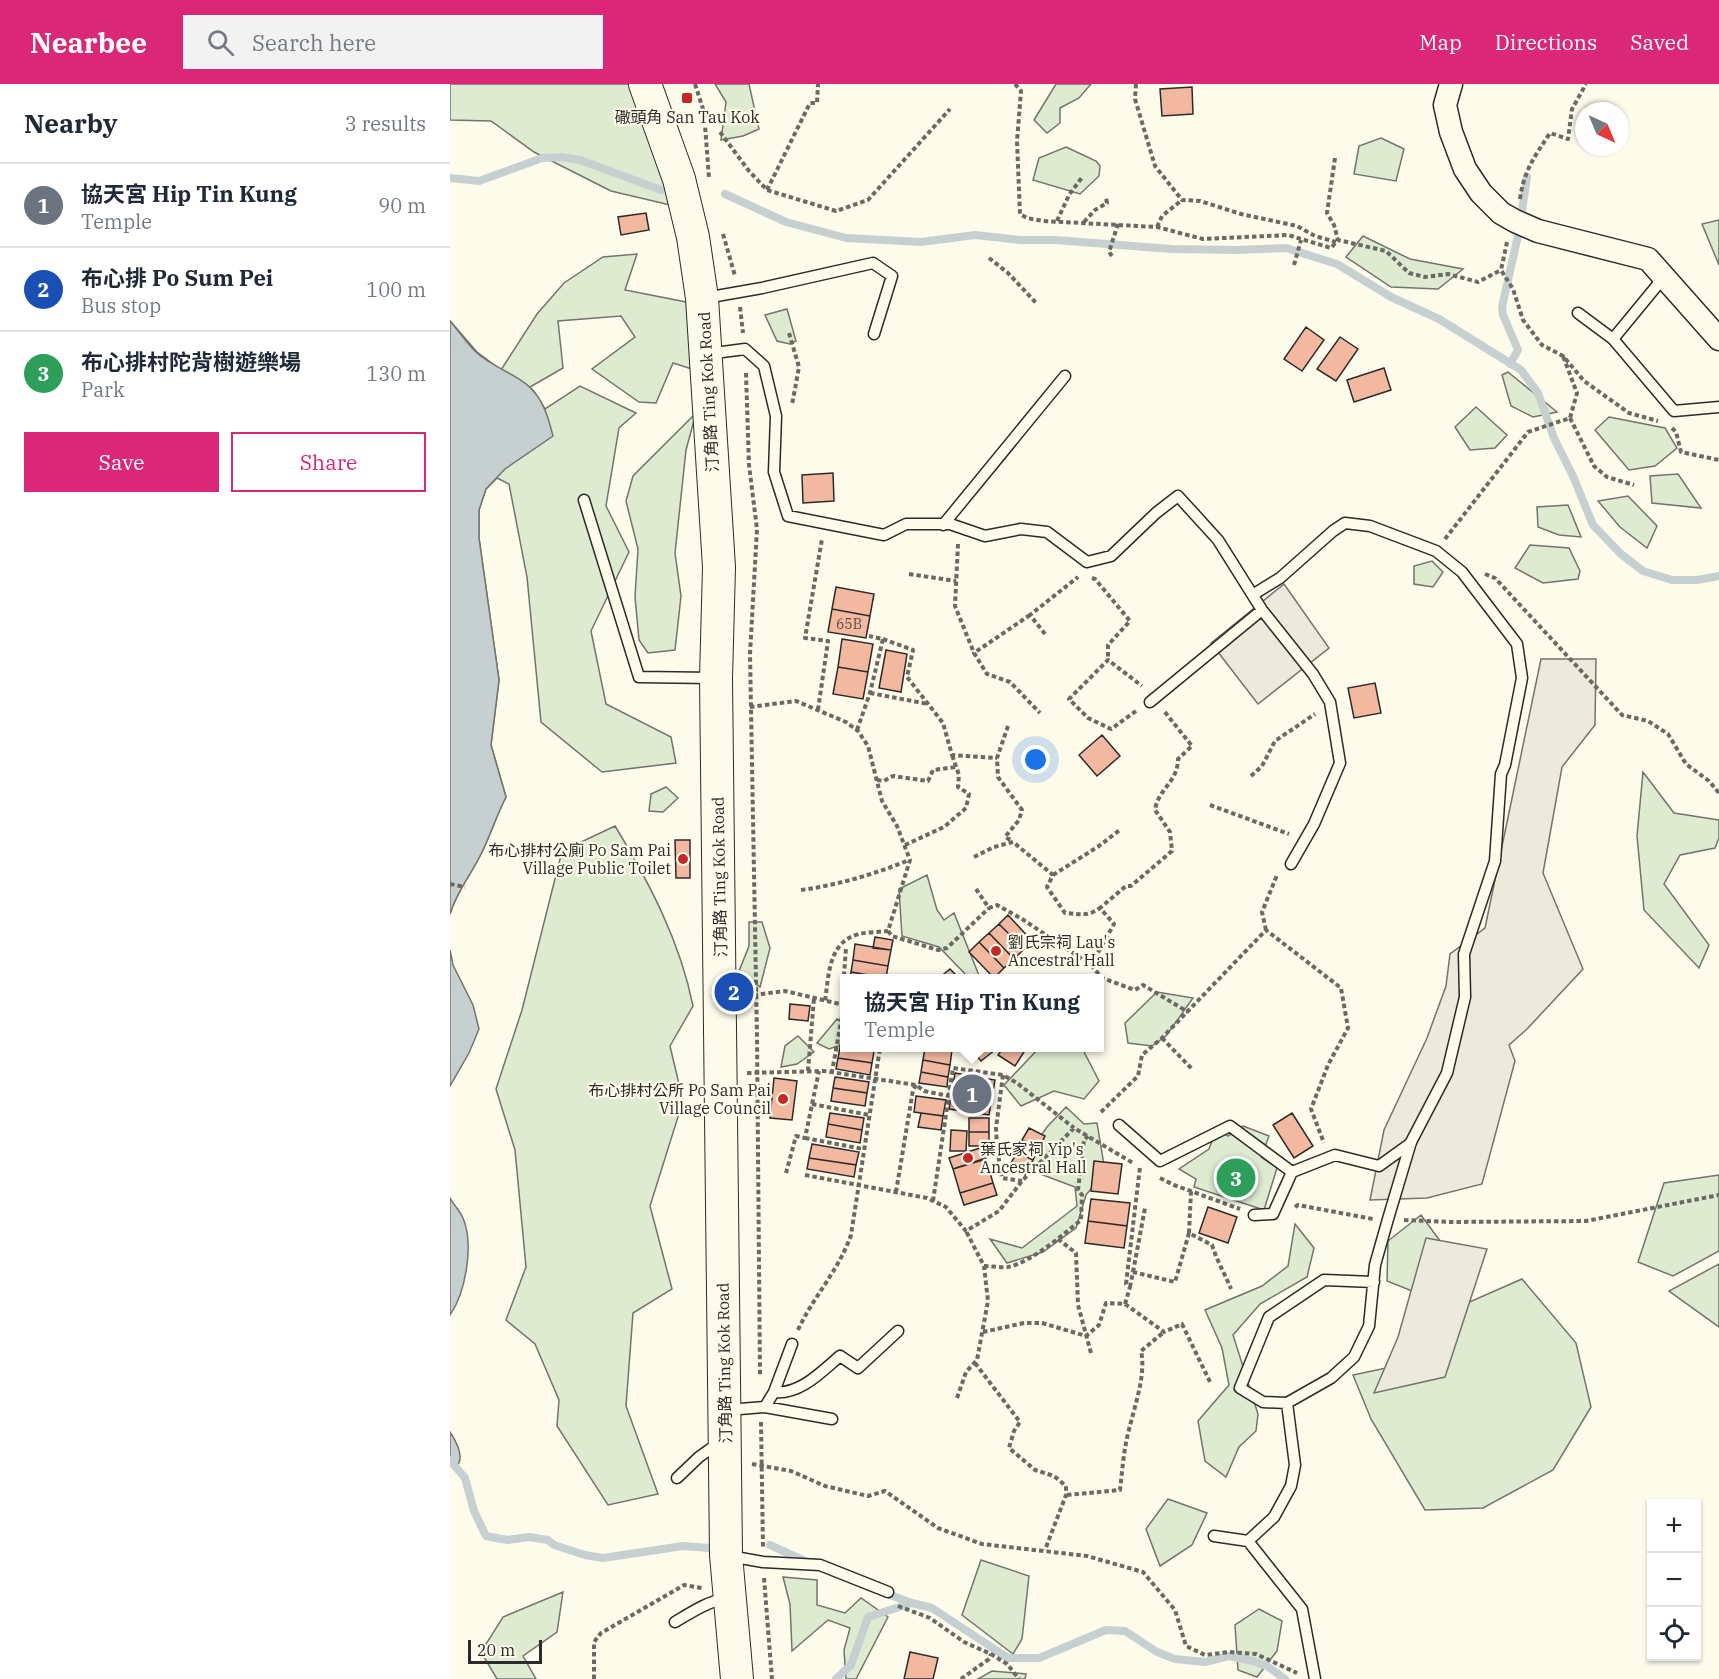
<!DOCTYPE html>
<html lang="en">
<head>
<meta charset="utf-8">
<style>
  :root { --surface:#fff; --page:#f2f2f3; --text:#1f2937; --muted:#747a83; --line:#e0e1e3; --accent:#db2777 }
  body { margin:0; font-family:"IBM Plex Serif","Noto Sans TC",serif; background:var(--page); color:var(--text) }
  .controls { position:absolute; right:18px; bottom:18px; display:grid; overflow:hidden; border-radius:0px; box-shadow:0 2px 4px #0004 }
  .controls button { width:54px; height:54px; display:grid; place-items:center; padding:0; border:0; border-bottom:2px solid var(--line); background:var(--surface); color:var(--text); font:30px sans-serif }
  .compass { position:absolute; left:1125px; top:18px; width:54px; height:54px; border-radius:50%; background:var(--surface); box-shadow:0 2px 4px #0004; rotate:136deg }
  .scale { position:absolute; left:18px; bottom:15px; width:74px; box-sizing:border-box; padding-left:6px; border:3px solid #2b2b2b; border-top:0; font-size:16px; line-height:21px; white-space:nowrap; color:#2b2b2b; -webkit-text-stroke:4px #fdfbea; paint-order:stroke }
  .you { position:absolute; left:586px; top:676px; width:21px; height:21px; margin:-15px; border:4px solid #fff; border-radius:50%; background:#1a73e8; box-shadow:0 0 0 9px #1a73e833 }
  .badge { display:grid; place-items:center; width:39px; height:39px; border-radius:50%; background:var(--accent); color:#fff; font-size:20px; font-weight:700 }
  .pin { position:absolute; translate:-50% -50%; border:3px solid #fff; box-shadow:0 2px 6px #0006 }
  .popup { position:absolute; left:390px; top:890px; width:264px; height:78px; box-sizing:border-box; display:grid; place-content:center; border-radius:0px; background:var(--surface); filter:drop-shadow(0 2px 4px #0005); font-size:20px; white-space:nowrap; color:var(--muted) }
  .popup b { font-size:22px; color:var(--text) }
  .popup::after { content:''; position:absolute; left:50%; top:100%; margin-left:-12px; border:12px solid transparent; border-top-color:var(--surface) }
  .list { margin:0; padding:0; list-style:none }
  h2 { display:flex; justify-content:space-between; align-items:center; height:78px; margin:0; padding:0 24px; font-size:26px }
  h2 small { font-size:20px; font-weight:400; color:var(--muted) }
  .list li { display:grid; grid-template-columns:39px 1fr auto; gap:18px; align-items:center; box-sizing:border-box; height:84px; padding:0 24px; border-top:2px solid var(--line) }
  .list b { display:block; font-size:22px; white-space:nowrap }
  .list p { margin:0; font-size:20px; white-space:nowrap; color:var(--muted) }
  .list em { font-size:20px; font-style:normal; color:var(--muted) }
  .actions { display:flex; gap:12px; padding:18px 24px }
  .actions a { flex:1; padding:14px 0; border:2px solid var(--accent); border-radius:0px; text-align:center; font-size:21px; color:var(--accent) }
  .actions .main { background:var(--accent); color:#fff }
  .icon { flex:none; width:33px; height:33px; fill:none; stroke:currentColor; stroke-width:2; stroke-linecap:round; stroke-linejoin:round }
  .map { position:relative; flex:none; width:1269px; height:1595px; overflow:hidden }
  header { display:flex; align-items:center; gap:36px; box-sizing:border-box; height:84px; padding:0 30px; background:var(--accent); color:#fff }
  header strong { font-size:28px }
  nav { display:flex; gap:33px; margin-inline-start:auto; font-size:21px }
  .search { width:420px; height:54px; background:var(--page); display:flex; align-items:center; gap:15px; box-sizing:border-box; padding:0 21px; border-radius:0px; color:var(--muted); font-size:22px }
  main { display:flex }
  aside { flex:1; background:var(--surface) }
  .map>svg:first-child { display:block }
  .green { fill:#deebd1; stroke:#74746e; stroke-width:1.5 }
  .parking { fill:#eceadb; stroke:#74746e; stroke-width:1.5 }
  .water { fill:#c7d0d0; stroke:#74746e; stroke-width:1.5 }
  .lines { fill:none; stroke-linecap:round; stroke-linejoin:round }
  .stream { stroke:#c7d0d0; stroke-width:8 }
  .building { fill:#f2b8a0; stroke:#2b2b2b; stroke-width:1.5 }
  .service-casing { stroke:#2b2b2b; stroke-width:13 }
  .minor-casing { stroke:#2b2b2b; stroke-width:25 }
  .secondary-casing { stroke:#2b2b2b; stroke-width:34 }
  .path { stroke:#6a6964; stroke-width:4; stroke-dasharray:4.5 3; stroke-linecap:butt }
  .service { stroke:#fdfbea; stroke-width:10 }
  .minor { stroke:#fdfbea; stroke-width:22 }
  .secondary { stroke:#fdfbea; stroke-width:32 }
  .poi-dot { fill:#c62828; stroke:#fdfbea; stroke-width:2 }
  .labels { text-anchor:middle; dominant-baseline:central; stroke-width:4.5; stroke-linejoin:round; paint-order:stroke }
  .number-label { font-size:14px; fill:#5d4e48 }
  .poi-label { font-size:16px; fill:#2b2b2b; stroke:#fdfbea; text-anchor:end }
  .street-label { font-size:16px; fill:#2b2b2b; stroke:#fdfbea }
</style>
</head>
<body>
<header>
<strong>Nearbee</strong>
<div class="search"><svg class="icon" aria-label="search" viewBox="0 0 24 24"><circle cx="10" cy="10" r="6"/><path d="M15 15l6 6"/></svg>Search here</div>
<nav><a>Map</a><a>Directions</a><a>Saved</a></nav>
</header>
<main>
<aside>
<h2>Nearby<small>3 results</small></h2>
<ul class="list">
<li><span class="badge" style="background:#6b7280">1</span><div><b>協天宮 Hip Tin Kung</b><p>Temple</p></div><em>90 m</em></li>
<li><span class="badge" style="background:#1a4fb4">2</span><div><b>布心排 Po Sum Pei</b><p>Bus stop</p></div><em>100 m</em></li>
<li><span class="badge" style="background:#2e9e5b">3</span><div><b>布心排村陀背樹遊樂場</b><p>Park</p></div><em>130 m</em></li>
</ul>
<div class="actions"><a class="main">Save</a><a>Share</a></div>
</aside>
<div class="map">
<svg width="1269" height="1595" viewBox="0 0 1269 1595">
  <rect width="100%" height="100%" fill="#fdfbea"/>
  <!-- green -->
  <path class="green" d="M0 0H186L220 121 161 107 84 68 41 37 0 36Z
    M265 0H299L309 45 293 52 271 56 276 18Z
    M606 0H641L629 14 610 24V39L597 49 584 36Z
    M931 54 954 65 946 97 904 90 909 62Z
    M616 63 646 77 650 82 649 92 630 110 583 96 589 74Z
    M1269 136V181L1252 140Z
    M913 152 960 175 1013 185 988 205 941 203 896 173Z
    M187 170 175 206 241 219 248 287 223 279 206 319 189 318 142 285 185 253 171 232 108 237 113 284 80 303 85 309 95 325 130 302 186 329 169 344 156 422 179 468 141 547 156 620 221 653 226 679 152 688 91 638 77 493 59 400 47 394 36 405 29 426V454L49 596 41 661 56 713C46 732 40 753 30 772 20 792 6 809 0 830V237L27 268 51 286 87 230 114 199 153 173Z
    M337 225 346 257 340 260 327 257 315 231Z
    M1058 288 1107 328 1083 333 1061 322 1052 291Z
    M1026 323 1057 351 1045 364 1020 366 1005 343Z
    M246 329 236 366 225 469 231 512 225 566 198 569 189 556 185 513 188 465 176 417 183 392Z
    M1159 333 1215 344 1227 364 1205 382 1179 386 1145 346Z
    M1228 390 1251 424 1202 419 1200 392Z
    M1178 412 1207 442 1197 464 1170 443 1148 417Z
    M1118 421 1131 453 1109 451 1088 443 1087 423Z
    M1080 461 1119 464 1130 487 1128 495 1093 499 1065 484Z
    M982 477 993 488 983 503 964 500V482Z
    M1193 688 1224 729 1269 736V754L1265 764 1230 771 1214 800 1259 861 1249 884 1194 826 1187 752Z
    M216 703 228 714 213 728 199 727 201 710Z
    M165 742C199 798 230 857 243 922L220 962 233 1017 200 1122 222 1205 183 1229 176 1322 208 1410 158 1421 107 1342 109 1316 85 1260 56 1236 76 1183 65 1066 46 1005 72 926 112 767Z
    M477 791 487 826 494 836 504 829 530 894H519L489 863 452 852 449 805Z
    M299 838H312L320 864 310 903 289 887 299 862Z
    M707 908 743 914 716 952 702 962 678 959 675 939Z
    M387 935 394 939V960L379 965 367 959Z
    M348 952 364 968 347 980 331 983 335 962Z
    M589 964H632L649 997 634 1015 604 1007 571 1022 554 1001Z
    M616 1023 634 1040 647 1039 655 1087 636 1111 626 1144 593 1168 557 1179 540 1155 572 1164 627 1122 625 1103 593 1091 571 1080 597 1043Z
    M793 1042 819 1052 811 1073 827 1084 814 1126 744 1103 746 1095 729 1085 759 1065 767 1044 778 1052Z
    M1269 1091V1167L1223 1192 1188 1178 1214 1099Z
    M971 1131 993 1161 987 1217 937 1197 938 1157Z
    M845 1140 864 1164 857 1193 810 1220 783 1251 808 1330 806 1347 789 1363 776 1393 755 1377 748 1337 779 1301 772 1264 755 1226 812 1202 838 1182Z
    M1269 1180V1243L1219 1207Z
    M1072 1195 1126 1259 1141 1323 1103 1386 1033 1424 975 1426 921 1335 903 1291 974 1276 1001 1226Z
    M718 1415 757 1429 742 1461 710 1482 696 1445Z
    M531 1476 579 1492 572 1555 563 1570 512 1531Z
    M333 1493 367 1496V1521L395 1529 411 1514 438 1533 406 1595H396L394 1566 400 1544 378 1536 342 1567 340 1520Z
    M113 1508 107 1548 73 1572 86 1595H47L31 1568 53 1533Z
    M809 1525 832 1537 827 1567 807 1593 788 1586 785 1541Z
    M542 1587 576 1590 575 1595H528Z"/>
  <!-- parking -->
  <path class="parking" d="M834 500 879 564 808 620 761 559Z
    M1091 575H1146L1145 641 1112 683 1093 789 1133 885 1077 945 1059 961 1065 977 1032 1100 977 1114 920 1116 934 1046 977 954 996 902 1000 870 1035 844Z
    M976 1154 1037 1165 995 1293 924 1309 948 1253Z"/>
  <!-- water -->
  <path class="water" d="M0 237C9 247 17 260 27 269 45 285 71 291 85 309 95 321 99 337 103 352L55 385 36 405 29 426V454L49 596 41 661 56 713C46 732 40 753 30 772 20 792 6 809 0 830Z
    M0 866 3 881 23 921 29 945 19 969 0 1002Z
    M0 1114C4 1121 10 1127 13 1134 24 1160 16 1208 0 1231Z
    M0 1348C5 1356 13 1369 9 1379L5 1381 0 1379Z"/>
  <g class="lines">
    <!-- stream -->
    <path class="stream" d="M0 94 29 97 92 74 111 73 130 76 211 106
      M275 110 336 138 396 154 471 158 525 151 570 156H605L721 165 789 166 836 164 887 180 941 213 989 235 1071 286 1088 309 1104 354 1123 392 1143 441 1171 470 1193 487 1222 496H1247L1269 492
      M1060 280 1068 266 1053 231 1052 223 1069 147 1077 93
      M0 1376 15 1394 24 1427 36 1452 57 1456 79 1453 98 1456 104 1461 135 1471 153 1474 233 1462 259 1464
      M320 1461 357 1478
      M432 1508 462 1519
      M386 1595 401 1581 418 1533 462 1519 482 1524 558 1574H589L656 1546 675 1547 707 1568 725 1575 755 1578 779 1572 803 1577 817 1582 835 1595"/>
  </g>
  <!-- building -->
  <path class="building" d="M742 3 743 30 712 32 710 5Z
    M196 129 199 146 171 151 168 133Z
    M856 243 874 256 852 287 834 275Z
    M890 253 908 265 886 297 867 285Z
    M934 284 941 306 904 318 897 296Z
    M383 389 384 417 353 419 352 391Z
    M386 503 424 510 420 532 382 525Z
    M382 525 420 532 416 554 378 548Z
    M392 555 423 560 418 588 388 583Z
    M436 566 457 570 451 608 429 604Z
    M388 583 418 588 413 615 383 610Z
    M925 599 931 629 904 634 898 604Z
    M652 651 670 672 647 692 629 671Z
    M225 756H240V794H226Z
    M558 831 582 857 574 865 549 840Z
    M549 840 574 865 564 875 539 849Z
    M539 849 564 875 554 884 529 858Z
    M425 853 443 856 441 866 423 864Z
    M529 858 554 884 544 894 519 868Z
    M405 860 441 866 438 882 403 876Z
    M403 876 438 882 436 894 401 888Z
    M500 885 509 894H489Z
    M401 888 436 894H400Z
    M340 920 360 922 358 937 339 935Z
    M392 950 394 951V963H390Z
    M390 963 424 967 422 979 388 974Z
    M395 964H424V967Z
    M475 964 502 966 500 981 473 976Z
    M520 964H543L545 966 531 977Z
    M553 964H568L574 968 565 982 548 971Z
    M388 974 422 979 420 991 386 985Z
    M473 976 500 981 498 993 471 988Z
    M471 988 498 993 497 1003 469 999Z
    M505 989 545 996 539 1031 499 1025Z
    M385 993 419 998 417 1009 383 1004Z
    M324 994 347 997 342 1036 320 1034Z
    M383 1004 417 1009 415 1022 381 1017Z
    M466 1012 496 1016 493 1032 464 1028Z
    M380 1029 414 1034 412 1046 378 1040Z
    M471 1029 493 1032 491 1046 468 1043Z
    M842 1029 863 1062 844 1074 823 1041Z
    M519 1034H539V1048H519Z
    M378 1040 412 1046 410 1059 376 1053Z
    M579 1044 595 1052 589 1064 572 1056Z
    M501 1046 517 1047 516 1067H500Z
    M519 1048H539V1062H519Z
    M572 1056 589 1064 583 1076 567 1068Z
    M362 1060 409 1068 406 1081 359 1074Z
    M533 1063 536 1074 503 1085 499 1074Z
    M567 1068 583 1076 575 1091 559 1083Z
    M359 1074 406 1081 404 1093 357 1085Z
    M536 1075 543 1099 510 1109 503 1085Z
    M644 1077 672 1080 668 1110 641 1107Z
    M543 1099 547 1111 514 1121 510 1109Z
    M641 1115 680 1119 677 1142 638 1137Z
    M758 1123 787 1133 778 1159 749 1149Z
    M638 1137 677 1142 674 1164 635 1159Z
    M460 1568 488 1574 483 1595H454Z"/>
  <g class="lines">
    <!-- service casing -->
    <g class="service-casing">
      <path id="service" d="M255 214 312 204 423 179 442 192 424 250
        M1128 229 1163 255 1224 327 1269 323
        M1163 255 1214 193
        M257 270 295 265 314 282 326 332 324 388 338 432 434 451 456 440H500L535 452 571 445 597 448 637 478 661 472 706 429 728 412 768 456 812 526 863 590 880 618 890 679 864 740 841 780
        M134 416 189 593 263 594
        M493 441 615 292
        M700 618 812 526
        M669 1041 710 1077 780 1042 842 1088
        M804 1131 823 1130 842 1088 885 1071 929 1082 961 1059
        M324 1308 342 1260
        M837 1319 813 1318 790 1304 819 1233 874 1196 924 1198
        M315 1323 324 1308C350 1311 371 1288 390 1272L408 1284 448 1247
        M278 1326 315 1323 382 1335
        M227 1394 249 1373 270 1358
        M764 1452 798 1457 852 1525 865 1595
        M798 1457 824 1433 841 1402 845 1381 837 1319 881 1294 904 1273 919 1242 925 1181 938 1135 961 1058 997 989 1015 913 1014 870 1045 777 1051 690 1055 681 1072 594 1067 560 1012 488 986 467 920 442 895 439 883 447 830 494 804 510
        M279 1472 313 1478 370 1481 438 1508
        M225 1538C242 1528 257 1518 276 1514"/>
    </g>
    <!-- minor casing -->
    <g class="minor-casing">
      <path id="minor" d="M1001 0 995 21 1001 48 1015 85 1031 109 1051 129 1065 137 1088 147 1198 175 1269 255"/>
    </g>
    <!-- secondary casing -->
    <g class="secondary-casing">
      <path id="secondary" d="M195 0 229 95 243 153 252 214 269 483 266 594 276 1471 287 1595"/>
    </g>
    <!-- path -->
    <path class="path" d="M245 0 254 28 259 94
      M565 0 571 7 567 57 570 130 577 134 593 137 707 143 753 155 838 151 881 164 888 156 936 167 959 189 975 193 998 190 1028 198 1051 186
      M686 0 685 15 705 82 732 116 750 117 791 130 847 142 865 152 886 158
      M270 48 299 87 317 106 386 127 418 116 500 25
      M885 74 877 129 884 141 888 156
      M317 106 360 19H367L368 0
      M1070 115C1074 86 1085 72 1100 49L1118 55 1122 25 1136 0
      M607 137 619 111 633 92
      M634 138 645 126 657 119 656 114
      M707 143 712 132 732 116
      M273 150 285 192
      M1057 158 1051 186 1063 205 1073 236 1092 261 1113 272 1134 297 1179 329 1208 337
      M662 172 659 168 668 140
      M539 174 558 189 587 220
      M844 181 851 156
      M290 223 293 249
      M339 249 349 283 342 321
      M296 289 299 381 307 445 300 570 307 952 310 1292
      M1120 334 1144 382 1157 393 1184 401
      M1222 344 1226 348 1231 368 1269 376
      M995 455 1078 348 1120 334 1127 309 1113 272
      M508 460 505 522 524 569
      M459 490 506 497
      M1035 490 1045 494 1172 631 1198 637 1218 650 1236 680 1259 697 1269 709
      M642 494 645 495 680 537 658 561V576
      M580 531 524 569 537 590 560 598 590 629
      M595 550 580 531 628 493
      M433 555 463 566 457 593 493 639 502 671 547 674
      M420 609 478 620
      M300 623 346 617 396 638 408 647 418 662 432 717 447 742 460 776 438 847C429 848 418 848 409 850 378 858 379 891 375 917
      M368 626 378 557 355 554 372 455
      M686 627 661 645 638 634 619 615 658 576 692 602
      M558 642 547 674 548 693 572 726 569 736 555 753 563 757
      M407 646 420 609 433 555 419 552
      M801 692 812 682 825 657 865 630
      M427 696 434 697 443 692 478 697 483 686 506 683
      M760 721 839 750
      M455 761 494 743 516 724 519 710 508 703 509 691 502 671
      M524 773 544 763 563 758 603 791 597 803 615 829C630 830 637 833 650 824
      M603 791 649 762 671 745
      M0 800 15 803
      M526 805 539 824 547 821 572 835 641 881 664 840 650 824 676 802H681L722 767 720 748 705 726C708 705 728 698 728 675L742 662 714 627
      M351 806C388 801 425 790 459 776
      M816 846 812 828 827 791
      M438 847 442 852 488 866 497 864 539 824
      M641 881 652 894 685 906 693 901 738 928
      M296 912 335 907 394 921 382 988
      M394 922V891L396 864
      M712 954 742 985
      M358 987 364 914
      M297 989 374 987 466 1001 474 1007 499 1012
      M553 991 546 1044 547 1064 552 1094 572 1097
      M362 1020 419 1031
      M651 1028 688 992 692 971 712 954 816 846 891 904 898 944 878 981 861 1025 874 1059
      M355 1054 413 1065
      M336 1089 346 1052 355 1054 369 987
      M355 1091 477 1114 496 1123 516 1147 549 1127 572 1097 624 1044 683 1079
      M710 1094 724 1101 790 1125
      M446 1108 463 1006 466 1001
      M483 1117 503 984 553 991 567 999 624 1044
      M845 1123 848 1121 923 1135
      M954 1136 1001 1138 1136 1137 1269 1111
      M739 1149 741 1107
      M608 1155 626 1169 628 1221 641 1269
      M534 1182C542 1182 551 1184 558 1183 580 1179 614 1150 631 1136L632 1111 628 1106 634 1056 638 1052
      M683 1188 695 1124
      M680 1203 683 1188 725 1198 739 1149 762 1161C767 1177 775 1190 781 1205
      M675 1220 714 1248 732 1240 761 1300
      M348 1246C363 1213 389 1186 401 1151L430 964
      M533 1248 574 1239H592L636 1252 649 1241 656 1219 675 1220 680 1203 676 1200 690 1083
      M525 1279 570 1338 564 1347 559 1364 585 1386 604 1392 616 1402V1411L595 1466
      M507 1314 516 1288 527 1276 538 1217 534 1182 516 1147
      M311 1338 313 1463
      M302 1380 341 1387 375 1402 418 1412 435 1407 488 1444 532 1460 637 1472 693 1488 725 1526 736 1562 755 1571 779 1568 806 1570 847 1589
      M617 1411 670 1406C672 1390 673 1374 676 1359 681 1331 697 1294 691 1267L714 1248
      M314 1494 322 1595
      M448 1522 480 1534 514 1558 541 1570 557 1580 569 1595
      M144 1595V1558L151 1549 234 1501 252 1504
      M511 1595 539 1575 541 1570"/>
    <!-- service -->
    <use href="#service" class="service"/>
    <!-- minor -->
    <use href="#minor" class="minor"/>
    <!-- secondary -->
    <use href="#secondary" class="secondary"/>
  </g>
  <!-- markers -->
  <g class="poi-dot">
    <rect x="231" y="8" width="12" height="12" rx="3"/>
    <circle cx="233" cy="775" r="6"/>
    <circle cx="546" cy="867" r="6"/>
    <circle cx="333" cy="1015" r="6"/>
    <circle cx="518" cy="1074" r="6"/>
  </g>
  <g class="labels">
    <!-- number labels -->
    <g class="number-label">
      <text x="399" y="540">65B</text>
    </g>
    <!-- poi labels -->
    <g class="poi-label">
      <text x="237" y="33" text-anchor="middle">䃟頭角 San Tau Kok</text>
      <text x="221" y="766">布心排村公廁 Po Sam Pai<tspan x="221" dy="18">Village Public Toilet</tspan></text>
      <text x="558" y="858" text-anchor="start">劉氏宗祠 Lau's<tspan x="558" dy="18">Ancestral Hall</tspan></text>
      <text x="321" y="1006">布心排村公所 Po Sam Pai<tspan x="321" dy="18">Village Council</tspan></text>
      <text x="530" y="1065" text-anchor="start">葉氏家祠 Yip's<tspan x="530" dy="18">Ancestral Hall</tspan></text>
    </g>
    <!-- street labels -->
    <g class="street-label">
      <text transform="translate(258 308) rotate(-93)">汀角路 Ting Kok Road</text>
      <text transform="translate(269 793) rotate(-91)">汀角路 Ting Kok Road</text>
      <text transform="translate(274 1279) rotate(-91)">汀角路 Ting Kok Road</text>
    </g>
  </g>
</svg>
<div class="controls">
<button>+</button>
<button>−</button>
<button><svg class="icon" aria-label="locate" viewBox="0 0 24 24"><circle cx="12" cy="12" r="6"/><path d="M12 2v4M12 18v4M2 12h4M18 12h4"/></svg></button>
</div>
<svg class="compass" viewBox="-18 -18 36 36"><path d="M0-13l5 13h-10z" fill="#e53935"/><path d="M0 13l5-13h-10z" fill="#747a83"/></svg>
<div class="scale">20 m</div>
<div class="you"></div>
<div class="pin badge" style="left:522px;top:1010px;background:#6b7280">1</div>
<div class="popup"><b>協天宮 Hip Tin Kung</b>Temple</div>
<div class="pin badge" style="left:284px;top:908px;background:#1a4fb4">2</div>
<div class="pin badge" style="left:786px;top:1094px;background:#2e9e5b">3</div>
</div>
</main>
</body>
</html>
